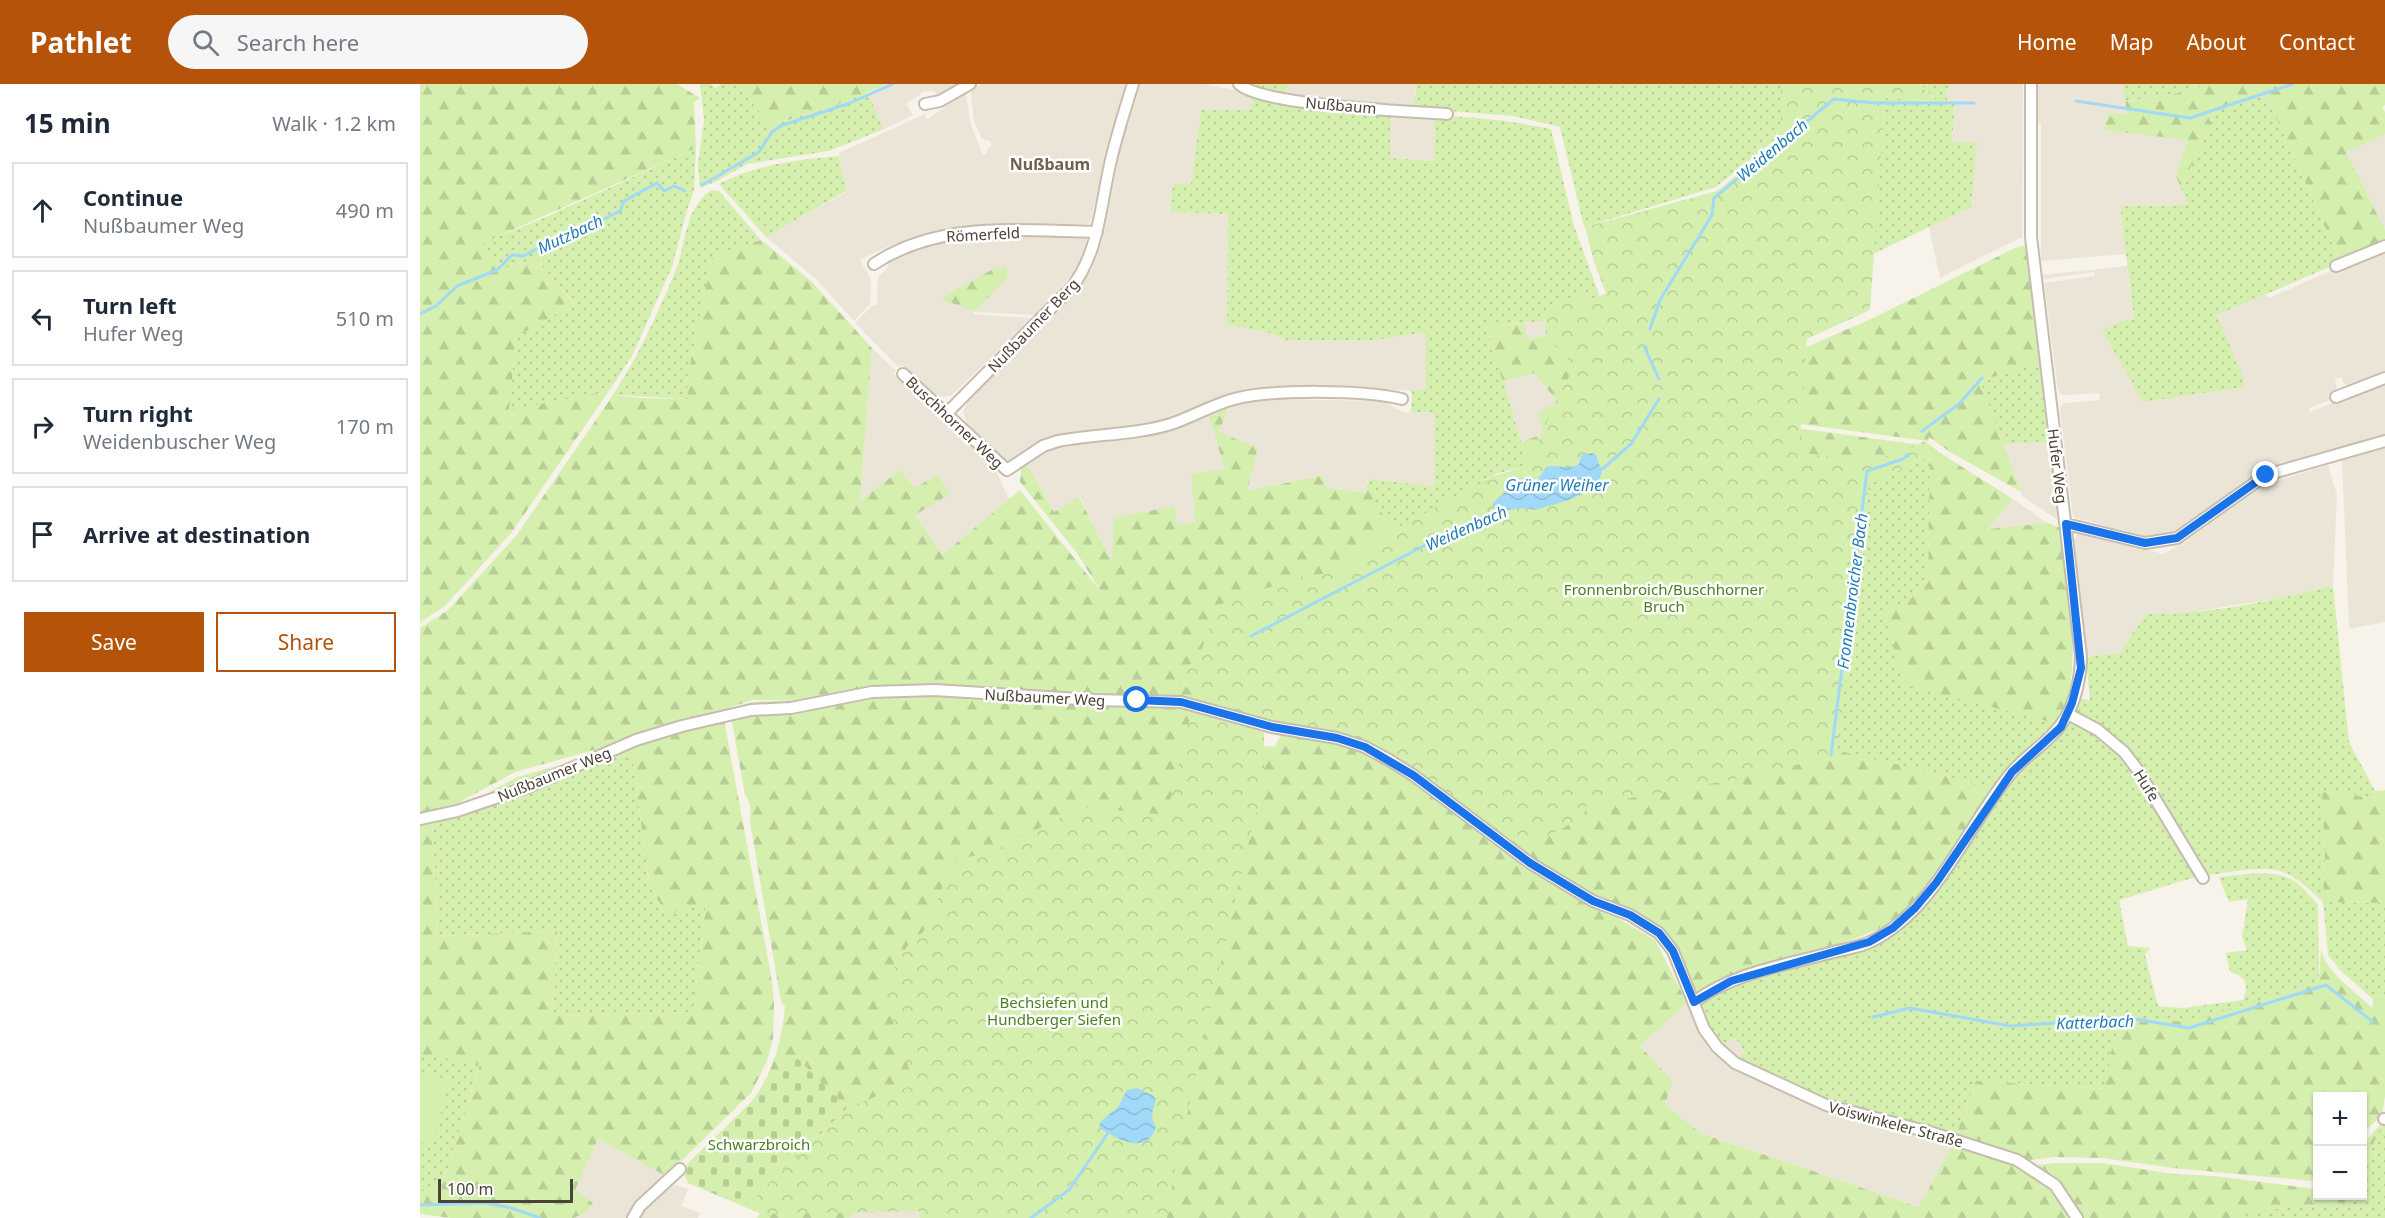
<!DOCTYPE html>
<html lang="en">
<head>
<meta charset="utf-8">
<style>
  :root { --surface:#fff; --page:#f6f6f7; --text:#1f2937; --muted:#747a83; --line:#e0e1e3; --accent:#b45309 }
  body { margin:0; font-family:"Noto Sans",sans-serif; background:var(--page); color:var(--text) }
  .controls { position:absolute; right:18px; bottom:18px; display:grid; overflow:hidden; border-radius:0px; box-shadow:0 2px 4px #0004 }
  .controls button { width:54px; height:54px; display:grid; place-items:center; padding:0; border:0; border-bottom:2px solid var(--line); background:var(--surface); color:var(--text); font:30px sans-serif }
  .scale { position:absolute; left:18px; bottom:15px; width:135px; box-sizing:border-box; padding-left:6px; border:3px solid #4c4337; border-top:0; font-size:16px; line-height:21px; white-space:nowrap; color:#4c4337; -webkit-text-stroke:4px #fff; paint-order:stroke }
  .stop { position:absolute; width:18px; height:18px; margin:-14px; border:4px solid #1a73e8; border-radius:50%; background:#fff }
  .stop.end { background:#1a73e8; border-color:#fff; box-shadow:0 2px 6px #0008 }
  .list { margin:0; padding:0; list-style:none }
  h2 { display:flex; justify-content:space-between; align-items:center; height:78px; margin:0; padding:0 24px; font-size:26px }
  h2 small { font-size:20px; font-weight:400; color:var(--muted) }
  .list li { display:grid; grid-template-columns:39px 1fr auto; gap:18px; align-items:center; box-sizing:border-box; height:96px; margin:0 12px 12px; padding:0 12px; border:2px solid var(--line); border-radius:0px }
  .list b { display:block; font-size:22px; white-space:nowrap }
  .list p { margin:0; font-size:20px; white-space:nowrap; color:var(--muted) }
  .list em { font-size:20px; font-style:normal; color:var(--muted) }
  .actions { display:flex; gap:12px; padding:18px 24px }
  .actions a { flex:1; padding:14px 0; border:2px solid var(--accent); border-radius:0px; text-align:center; font-size:21px; color:var(--accent) }
  .actions .main { background:var(--accent); color:#fff }
  .icon { flex:none; width:33px; height:33px; fill:none; stroke:currentColor; stroke-width:2; stroke-linecap:round; stroke-linejoin:round }
  .map { position:relative; flex:none; width:1965px; height:1134px; overflow:hidden }
  header { display:flex; align-items:center; gap:36px; box-sizing:border-box; height:84px; padding:0 30px; background:var(--accent); color:#fff }
  header strong { font-size:28px }
  nav { display:flex; gap:33px; margin-inline-start:auto; font-size:21px }
  .search { width:420px; height:54px; background:var(--page); display:flex; align-items:center; gap:15px; box-sizing:border-box; padding:0 21px; border-radius:33px; color:var(--muted); font-size:22px }
  main { display:flex }
  aside { flex:1; background:var(--surface) }
  .map>svg:first-child { display:block }
  .residential { fill:#ebe5d8 }
  .grass { fill:url(#grass-dots) }
  .forest { fill:url(#forest-firs); fill-rule:evenodd }
  .cemetery { fill:url(#cemetery-stones) }
  .park { fill:url(#park-crowns) }
  .pitch { fill:#d5efaf }
  .water { fill:url(#water-waves) }
  .lines { fill:none; stroke-linecap:round; stroke-linejoin:round }
  .stream { stroke:#a1d9f9; stroke-width:3 }
  .minor-casing { stroke:#c7bdaf; stroke-width:14 }
  .minor { stroke:#fff; stroke-width:10 }
  .route { stroke:#1a73e8; stroke-width:8 }
  .labels { text-anchor:middle; dominant-baseline:central; stroke-width:5; stroke-linejoin:round; paint-order:stroke }
  .street-label { font-size:15px; fill:#4c4337; stroke:#fff }
  .park-label { font-size:15px; fill:#498121; stroke:#fff }
  .water-label { font-size:16px; font-style:italic; fill:#1f7bb5; stroke:#fff }
  .neighbourhood-label { font-size:16px; font-weight:bold; fill:#71614d; stroke:#fff }
</style>
</head>
<body>
<header>
<strong>Pathlet</strong>
<div class="search"><svg class="icon" aria-label="search" viewBox="0 0 24 24"><circle cx="10" cy="10" r="6"/><path d="M15 15l6 6"/></svg>Search here</div>
<nav><a>Home</a><a>Map</a><a>About</a><a>Contact</a></nav>
</header>
<main>
<aside>
<h2>15 min<small>Walk · 1.2 km</small></h2>
<ul class="list">
<li><svg class="icon" aria-label="ahead" viewBox="0 0 24 24"><path d="M12 20V5M6 11l6-6 6 6"/></svg><div><b>Continue</b><p>Nußbaumer Weg</p></div><em>490 m</em></li>
<li><svg class="icon" aria-label="left" viewBox="0 0 24 24"><path d="M17 20v-9H6M10 6l-5 5 5 5"/></svg><div><b>Turn left</b><p>Hufer Weg</p></div><em>510 m</em></li>
<li><svg class="icon" aria-label="right" viewBox="0 0 24 24"><path d="M7 20v-9h11M14 6l5 5-5 5"/></svg><div><b>Turn right</b><p>Weidenbuscher Weg</p></div><em>170 m</em></li>
<li><svg class="icon" aria-label="arrive" viewBox="0 0 24 24"><path d="M6 21V4h12l-3 4 3 4H6"/></svg><div><b>Arrive at destination</b></div></li>
</ul>
<div class="actions"><a class="main">Save</a><a>Share</a></div>
</aside>
<div class="map">
<svg width="1965" height="1134" viewBox="0 0 1965 1134">
  <defs>
    <pattern id="grass-dots" width="8" height="8" patternUnits="userSpaceOnUse" patternTransform="scale(1.5)"><rect width="8" height="8" fill="#d5efaf"/><path d="M2 2h.1M6 6h.1" fill="none" stroke="#b8ce97" stroke-width="1.8" stroke-linecap="round"/></pattern>
    <pattern id="forest-firs" width="22" height="20" patternUnits="userSpaceOnUse" patternTransform="scale(1.5)"><rect width="22" height="20" fill="#d5efaf"/><path d="M5 1l3.5 6h-7zM16 11l3.5 6h-7z" fill="#b8ce97"/></pattern>
    <pattern id="cemetery-stones" width="16" height="16" patternUnits="userSpaceOnUse" patternTransform="scale(1.5)"><rect width="16" height="16" fill="#d5efaf"/><path d="M2 7V4a2 2 0 0 1 4 0v3zM10 15v-3a2 2 0 0 1 4 0v3z" fill="#b8ce97"/></pattern>
    <pattern id="park-crowns" width="20" height="18" patternUnits="userSpaceOnUse" patternTransform="scale(1.5)"><rect width="20" height="18" fill="#d5efaf"/><path d="M2 6a3 3 0 1 1 6 0M12 15a3 3 0 1 1 6 0" fill="none" stroke="#b8ce97"/></pattern>
    <pattern id="water-waves" width="16" height="10" patternUnits="userSpaceOnUse" patternTransform="scale(1.5)"><rect width="16" height="10" fill="#a1d9f9"/><path d="M0 5q4-4 8 0t8 0" fill="none" stroke="#8cbbd6"/></pattern>
  </defs>
  <rect width="100%" height="100%" fill="#f7f3eb"/>
  <!-- residential -->
  <path class="residential" d="M467 0H540L517 13 515 8 505 7 486 20 493 31 464 45 447 8Z
    M562 0H708L688 57 671 137 668 140 552 142 516 148 471 161 440 176 451 196 450 220 434 237 395 194 346 153 426 108 419 69 505 30 506 36 546 9 550 38 563 71 567 70 568 64 572 62 570 57 562 55 554 37 551 9 554 4Z
    M721 0H785L833 10 830 26H781L771 100 753 101 750 128 808 130 807 239 850 249 867 256H956L1006 248V306L852 305 825 308 743 336 657 349 590 378 583 375 548 343 543 328 549 314 650 212 672 186 683 154 702 57Z
    M867 0H994L996 15 993 24 865 13Z
    M1528 0H1603L1602 153 1520 194 1509 143 1551 123 1556 58 1532 59 1535 18 1527 17Z
    M1618 0H1702L1707 30 1767 56 1756 92 1768 121 1700 122 1706 170 1621 177V39H1618Z
    M970 31 1015 32 1014 77 969 74Z
    M1965 50V146L1925 67Z
    M631 151 661 152 666 155 668 164 657 185 615 231 555 228 552 230 612 234 532 311 521 313 511 308 482 281 479 283 435 239 453 221H457L458 192 465 187 474 173 504 162 535 155Z
    M1965 163V288L1931 302 1924 300 1921 293 1915 295 1917 305 1908 311 1910 316 1889 324 1890 328 1965 298V350L1837 389 1758 449 1737 455 1656 434 1653 431 1640 326 1642 321 1646 319 1680 316 1679 309 1645 311 1640 310 1638 305 1624 199 1675 192 1674 188 1623 195 1622 191 1707 182 1714 236 1703 237 1822 290 1797 231 1847 210 1849 214Z
    M1124 237 1126 251 1106 256 1104 239Z
    M452 264 476 287 474 290 575 385 589 415 522 471 495 431V404L481 387 440 418Z
    M1114 289 1138 318 1125 349 1101 358 1083 298Z
    M852 315 963 317 983 328 1015 329V402L947 395V409L907 404 902 391 827 407 799 348 808 324 823 319Z
    M789 332 806 385 773 418 775 438 757 441 755 422 692 479 660 413 634 428 606 379 622 368 638 362 745 347Z
    M1630 358 1638 417 1640 437 1603 413 1583 360Z
    M1965 364V538L1929 545 1922 376Z
    M1908 381 1917 411 1913 502 1866 513 1754 531 1726 530 1699 569 1666 573 1654 456 1658 449 1662 448 1743 470 1765 458 1843 401Z
    M1593 415 1617 432 1628 439 1568 445Z
    M1267 919 1280 946 1294 963 1401 1023 1446 1037 1534 1058 1500 1123 1280 1049 1245 1020 1253 997 1220 962Z
    M1315 954 1325 968 1317 973 1299 961Z
    M178 1055 246 1092 208 1134H153L164 1130 172 1119 154 1106Z
    M257 1101 268 1105 261 1122 280 1129 278 1134H217L248 1103Z
    M500 1127V1134H429L432 1129Z"/>
  <!-- grass -->
  <path class="grass" d="M280 0H291L295 4 301 0H316L351 41 411 23 447 8 464 45 409 67 327 80 297 97 280 104 278 80 284 36Z
    M826 0H867L865 13 833 4V1Z
    M994 0H1363L1367 46 1296 103 1164 143 1140 43 1093 32 993 24 996 9Z
    M1500 0H1528L1527 17H1535L1532 58H1557L1551 123 1453 170 1465 14 1517 17Z
    M1702 0H1789L1754 10 1705 17Z
    M833 10 912 27 970 31V74L1014 77 1015 32C1054 32 1092 37 1131 45L1154 142 1180 213 1124 232V237L1067 242 1108 382 1079 389 1068 394 1057 403 979 446 977 442C957 436 951 414 948 395L1015 402V329L989 328 991 326 992 309 989 306H1006V248L956 256H867L850 249 807 240 808 130 750 128 753 100H771L781 26H830Z
    M1846 11 1921 178 1797 231 1822 290 1824 303 1723 318 1682 246 1703 237 1714 235 1700 122 1768 121 1761 104 1790 40 1786 29Z
    M276 64 274 107 267 126 252 183 212 272 189 307 89 327 96 253 154 219 115 174 90 183H84L60 160 124 134Z
    M419 72 426 107 346 153 299 100C337 80 377 76 419 72Z
    M291 106 299 107 341 156 292 173 267 295 269 315 193 311C218 273 237 231 255 188 267 159 263 127 291 106Z
    M1620 278 1630 358 1583 360 1560 297Z
    M1510 370 1508 493 1484 523H1462L1639 640 1576 706 1523 691 1414 667 1444 398Z
    M1913 502 1929 658 1955 707 1956 714 1903 708 1905 770 1904 818 1965 819V913L1955 912 1954 916 1921 887 1908 871 1903 818C1870 787 1863 781 1816 787 1806 788 1793 792 1783 790L1724 691 1659 631 1656 624 1657 613 1670 617 1666 573 1699 569 1726 530C1788 531 1852 516 1913 502Z
    M1653 638H1660L1703 671 1779 792 1699 816 1708 862 1730 864 1725 871 1738 922 1763 924 1823 916C1829 902 1827 892 1810 888L1806 869 1827 866 1822 853 1828 815 1809 818 1799 793C1822 791 1854 784 1874 797 1883 803 1891 813 1898 821L1899 898 1776 936 1757 939 1693 957 1686 1005 1556 997 1535 1054 1403 1019 1333 984 1317 973 1325 968 1315 954 1299 961 1274 920 1298 906 1462 851 1592 694Z
    M211 661 229 800 246 831 286 819 273 928 133 932 137 847 18 852 12 733Z
    M0 970 60 979 21 1106 12 1104 0 1108Z
    M1962 1039 1965 1041V1134H1825L1823 1128 1938 1117 1939 1112H1942L1943 1086Z"/>
  <!-- forest -->
  <path class="forest" d="M0 0H257L280 14 274 18 276 64 61 160 84 183H90L115 174 154 220 96 253 89 326 189 307 92 448 24 523 0 538Z
    M316 0H467L411 23 351 41Z
    M1789 0H1965V21L1962 23 1965 28V50L1926 68 1965 146V159L1921 178 1846 11 1786 29 1791 39 1761 104 1756 92 1767 56 1685 46 1687 30H1707L1705 17 1754 10Z
    M341 156 391 197 452 264 440 417 480 386 495 404 517 391 530 410 495 431 522 471 600 406 681 508 657 469 600 398 601 385 606 379 634 428 659 413 692 478 694 434 755 422 757 441 775 438 771 390 805 385 789 332 808 324 799 348 838 364 827 407 903 391 907 404 946 409 948 395C951 412 954 421 965 432 969 437 970 439 977 441L978 446 1057 403 1071 393 1107 382 1101 358 1125 349 1118 328 1138 318 1114 289 1083 298 1067 242 1104 239 1107 256 1126 251 1124 232 1180 213 1295 333 1509 362 1593 415 1568 445 1628 439 1640 444C1647 505 1665 583 1639 640L1484 601 1462 522 1484 523 1508 493 1510 371 1444 398 1414 666 1523 691 1576 706 1524 781 1490 823 1471 840 1414 863 1296 898 1272 915 1239 853 1110 783 1235 856 1267 919 1220 962 1253 997 1245 1020 1280 1049 1499 1123 1534 1058C1572 1071 1614 1079 1639 1113 1644 1119 1646 1127 1650 1134H500L499 1127 433 1129 429 1134H337L340 1129 325 1123 426 1025 377 975 325 1025C351 997 362 959 365 922L361 918 330 738C331 730 331 717 325 711L310 627 333 618 379 616H333L188 662 95 688 12 733 18 852 137 847 133 932 273 928 286 820 246 831 229 800 211 661 303 630 352 897 354 919 353 955 347 977 331 1009 246 1092 178 1055 155 1106 173 1119 164 1130 153 1134H32L0 1130V1108L12 1104 21 1106 60 980 0 970V544L28 526 96 452 193 311 221 314 268 315 267 295 292 172ZM841 623 845 624 863 646 855 663 843 662 832 640Z
    M1606 161 1620 278 1560 297 1601 408 1530 368 1509 353 1508 357 1299 329 1290 305 1453 234 1595 164Z
    M586 183 588 193 555 227 520 215 573 185Z
    M190 667 36 726 97 693Z
    M1965 706V819L1903 818 1905 770 1902 708 1956 714 1955 707Z
    M1901 865C1907 890 1934 906 1952 924L1954 912 1965 913V1012L1962 1031 1943 1049 1942 1012H1898L1897 1093 1892 1097 1753 1084 1683 1074 1635 1073 1605 1077 1535 1054 1556 997 1685 1005 1693 957H1696L1697 932 1766 938 1899 898Z
    M1962 1039 1943 1086V1087V1060Z
    M1636 1079H1683L1753 1090 1794 1092 1894 1105 1897 1103 1898 1112H1939L1938 1117 1824 1128 1825 1134H1660L1642 1102 1618 1081Z"/>
  <!-- cemetery -->
  <path class="cemetery" d="M377 974 427 1024 325 1123 268 1099 264 1090 268 1079Z"/>
  <!-- park -->
  <path class="park" d="M1357 0H1499L1517 17 1465 14 1450 226 1387 255 1379 368C1409 374 1454 378 1483 368 1491 365 1497 360 1505 357L1519 368 1449 401 1417 668 1393 677 1312 696 1166 722 1164 732 1105 766 1049 723 964 667 947 658 912 647 860 638 786 620 772 607 757 597C780 570 789 560 793 523L878 493 923 487 952 457 1055 402 1107 383 1139 310 1155 282 1127 254 1126 222C1139 218 1162 207 1175 215L1186 209 1174 178 1165 143 1297 107 1361 55V1Z
    M772 625C797 627 819 643 844 648V690L840 713 822 785 755 1085 747 1134H500L499 1127 341 1130 325 1123 427 1024 467 1008 495 1002 463 907 470 890 490 858 503 848 510 838 529 784 540 775 570 768 663 723 747 731Z"/>
  <!-- pitch -->
  <path class="pitch" d="M0 990 30 995 12 1061 0 1059Z"/>
  <!-- water -->
  <path class="water" d="M1172 369 1176 371 1182 388C1176 413 1136 419 1115 426 1104 422 1087 427 1075 427L1072 420 1082 411 1094 394 1117 396C1121 392 1122 388 1126 384 1133 378 1148 388 1159 380L1161 371Z
    M717 1004 734 1012 736 1016 731 1033 736 1043C727 1072 697 1056 679 1043L681 1037 698 1023 707 1006Z"/>
  <g class="lines">
    <!-- stream -->
    <path class="stream" d="M1656 17 1770 34 1873 0
      M282 101 339 68 352 48 360 42 430 19 473 0
      M0 230 16 222 37 202 77 186 92 171 103 172 132 157 154 150 200 127 204 117 237 99 244 107 254 102 265 107
      M1230 245 1240 216 1292 131 1294 114 1414 15 1454 19H1554
      M1224 262 1239 295
      M1502 347 1539 320 1562 294
      M1179 388 1211 360 1239 315
      M831 552 1042 442 1084 426
      M1411 671 1447 387 1483 375 1488 370
      M1453 933 1490 924 1590 942 1709 934 1769 944 1906 901 1953 938
      M0 1121 65 1119 91 1124 120 1134
      M611 1134 649 1106 688 1049"/>
    <!-- minor casing -->
    <g class="minor-casing">
      <path id="minor" d="M819 0C842 22 989 27 1027 30
        M505 20 520 17 550 0
        M454 180C520 136 602 147 677 148
        M1916 182 1965 162
        M483 290 587 386 623 362 638 357C675 350 715 351 751 340 772 333 792 321 814 315 853 305 944 306 982 315
        M1916 313 1965 294
        M527 329 652 203C678 169 680 126 689 85 695 56 704 28 713 0
        M1646 440 1725 459 1757 454 1846 391 1965 357
        M1648 630 1678 646 1704 668 1717 685 1783 794
        M0 735 37 727 108 703 216 656 262 642 331 626 371 624 452 608 515 606 674 616 761 618 852 643 917 654 945 663 969 676 993 691 1110 779 1173 817 1210 831 1239 849 1253 867 1284 945 1297 963 1315 979 1406 1021 1513 1049 1597 1076 1635 1101 1657 1134
        M1274 918C1313 889 1365 881 1410 869 1423 865 1438 864 1450 858 1516 827 1547 741 1592 688 1609 668 1633 656 1646 633 1656 616 1661 591 1661 572L1611 153V0
        M1964 1035H1965
        M213 1134 220 1122 260 1085"/>
    </g>
    <!-- minor -->
    <use href="#minor" class="minor"/>
  </g>
  <g class="lines">
    <!-- route -->
    <path class="route" d="M717 616 761 618 852 643 917 654 945 663 993 691 1110 779 1173 817 1210 831 1239 849 1253 867 1274 918 1311 897 1449 858 1473 844 1495 824 1516 799 1592 688 1641 643 1652 619 1661 584 1646 440 1725 459 1757 454 1846 391"/>
  </g>
  <g class="labels">
    <!-- street labels -->
    <g class="street-label">
      <text transform="translate(921 21) rotate(5)">Nußbaum</text>
      <text transform="translate(563 150) rotate(-3)">Römerfeld</text>
      <text transform="translate(613 241) rotate(-46)">Nußbaumer Berg</text>
      <text transform="translate(535 338) rotate(43)">Buschhorner Weg</text>
      <text transform="translate(1638 382) rotate(83)">Hufer Weg</text>
      <text transform="translate(625 613) rotate(3)">Nußbaumer Weg</text>
      <text transform="translate(134 690) rotate(-22)">Nußbaumer Weg</text>
      <text transform="translate(1727 701) rotate(58)">Hufe</text>
      <text transform="translate(1476 1040) rotate(15)">Voiswinkeler Straße</text>
    </g>
    <!-- park labels -->
    <g class="park-label">
      <text x="1244" y="505">Fronnenbroich/Buschhorner<tspan x="1244" dy="17">Bruch</tspan></text>
      <text x="634" y="918">Bechsiefen und<tspan x="634" dy="17">Hundberger Siefen</tspan></text>
      <text x="339" y="1060">Schwarzbroich</text>
    </g>
    <!-- water labels -->
    <g class="water-label">
      <text transform="translate(1352 66) rotate(-40)">Weidenbach</text>
      <text transform="translate(150 150) rotate(-25)">Mutzbach</text>
      <text x="1137" y="401">Grüner Weiher</text>
      <text transform="translate(1046 444) rotate(-24)">Weidenbach</text>
      <text transform="translate(1432 507) rotate(-83)">Fronnenbroicher Bach</text>
      <text transform="translate(1675 938) rotate(-2)">Katterbach</text>
    </g>
    <!-- neighbourhood labels -->
    <g class="neighbourhood-label">
      <text x="630" y="80">Nußbaum</text>
    </g>
  </g>
</svg>
<div class="controls">
<button>+</button>
<button>−</button>
</div>
<div class="scale">100 m</div>
<div class="stop" style="left:717px;top:616px"></div>
<div class="stop end" style="left:1846px;top:391px"></div>
</div>
</main>
</body>
</html>
